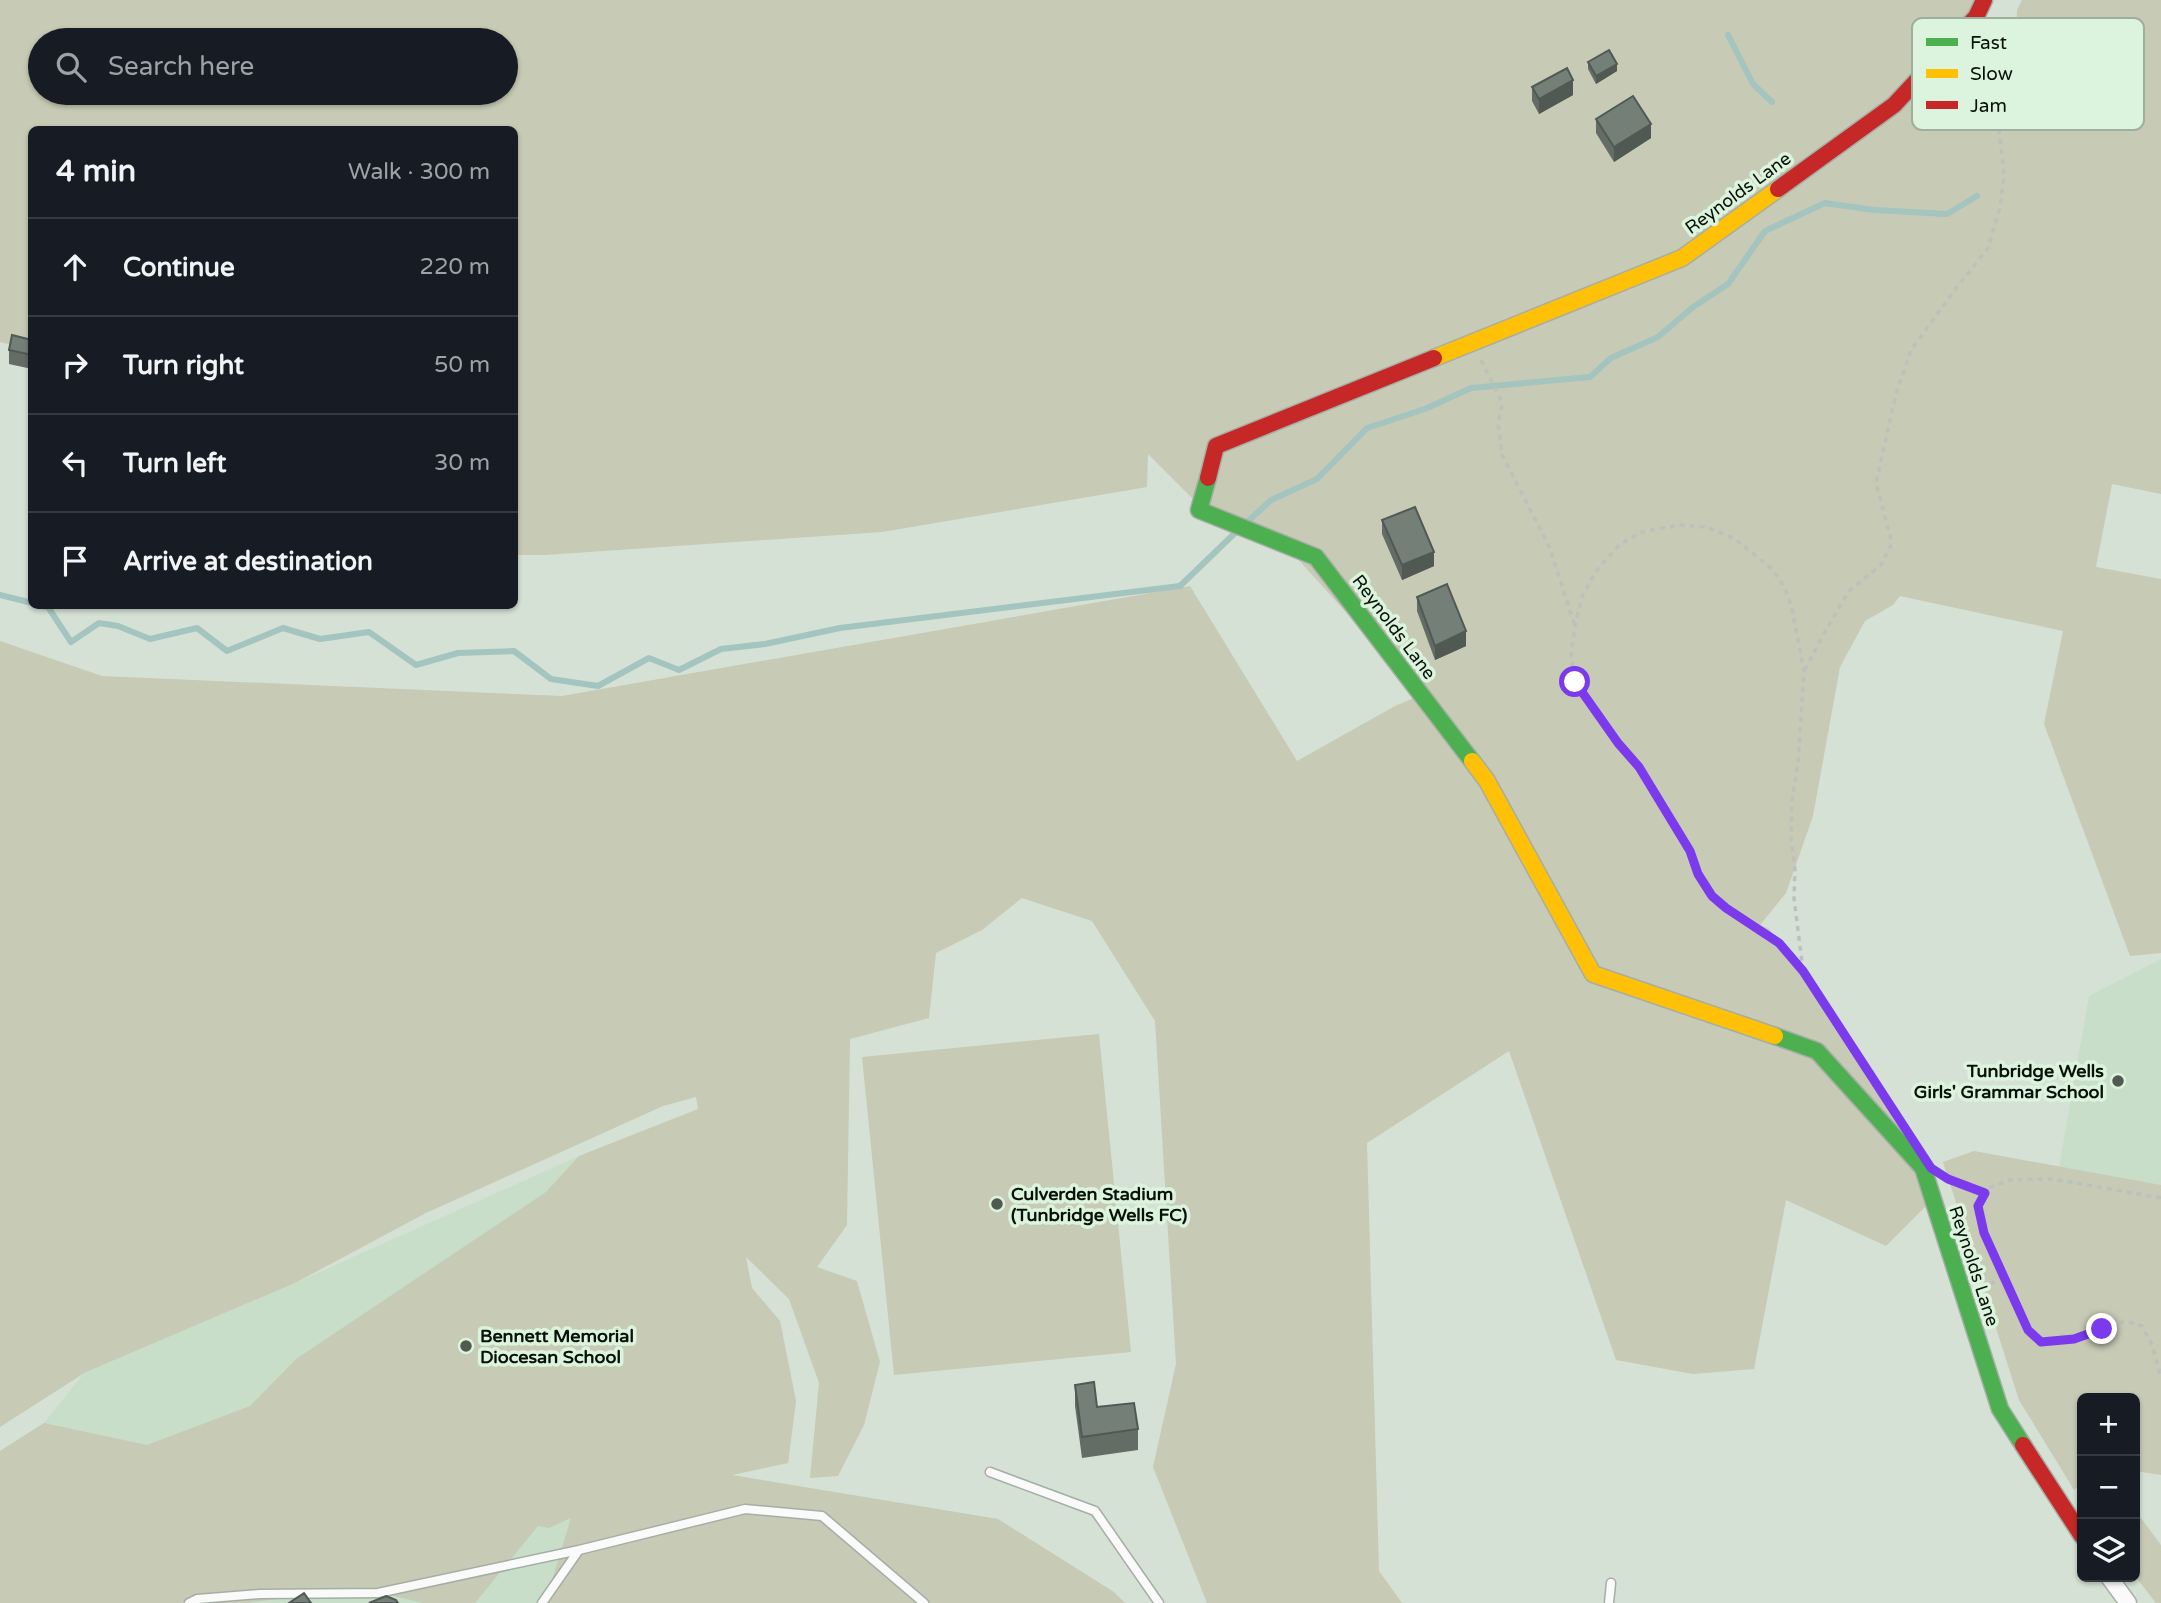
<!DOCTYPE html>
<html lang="en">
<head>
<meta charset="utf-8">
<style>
  :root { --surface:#171b24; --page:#242831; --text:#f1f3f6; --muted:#9ea1a6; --line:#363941 }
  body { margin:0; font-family:"Varela Round",sans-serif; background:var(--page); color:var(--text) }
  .controls { position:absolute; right:21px; bottom:21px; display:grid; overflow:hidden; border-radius:10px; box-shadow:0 2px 5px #0004 }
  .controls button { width:63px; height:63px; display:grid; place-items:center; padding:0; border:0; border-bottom:2px solid var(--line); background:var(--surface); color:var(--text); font:35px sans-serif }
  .stop { position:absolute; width:21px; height:21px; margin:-16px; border:5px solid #7c3aed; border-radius:50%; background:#fff }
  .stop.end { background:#7c3aed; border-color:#fff; box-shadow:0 2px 7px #0008 }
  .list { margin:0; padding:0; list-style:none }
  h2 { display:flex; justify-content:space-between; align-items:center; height:91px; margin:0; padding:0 28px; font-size:30px }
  h2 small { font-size:23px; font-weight:400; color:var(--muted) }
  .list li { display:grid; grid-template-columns:46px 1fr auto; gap:21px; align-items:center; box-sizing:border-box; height:98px; padding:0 28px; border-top:2px solid var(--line) }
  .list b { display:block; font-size:26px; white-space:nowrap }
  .list em { font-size:23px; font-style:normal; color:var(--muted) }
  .icon { flex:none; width:38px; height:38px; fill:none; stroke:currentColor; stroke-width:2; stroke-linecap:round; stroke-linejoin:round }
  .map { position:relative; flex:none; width:2161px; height:1603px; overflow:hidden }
  .search { position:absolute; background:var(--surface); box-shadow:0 2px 5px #0004; left:28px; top:28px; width:490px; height:77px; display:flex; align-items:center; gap:18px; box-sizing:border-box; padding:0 24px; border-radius:38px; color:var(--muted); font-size:26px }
  .panel { position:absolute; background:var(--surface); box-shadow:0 2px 5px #0004; left:28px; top:126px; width:490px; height:483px; border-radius:10px }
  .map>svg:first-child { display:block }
  .built { fill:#c8dec9 }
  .green { fill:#c7cab4; fill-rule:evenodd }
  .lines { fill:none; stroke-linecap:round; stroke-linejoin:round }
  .stream { stroke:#a3c4bf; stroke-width:6 }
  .lane-casing { stroke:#a5aea5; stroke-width:11 }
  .street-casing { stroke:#a5aea5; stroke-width:19 }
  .fast-casing { stroke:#a5aea5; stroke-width:19 }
  .slow-casing { stroke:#a5aea5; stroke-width:19 }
  .jam-casing { stroke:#a5aea5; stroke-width:19 }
  .path { stroke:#bcc1bc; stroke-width:3.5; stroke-dasharray:5 5; stroke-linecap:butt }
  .lane { stroke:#f9faf9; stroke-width:8 }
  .street { stroke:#f9faf9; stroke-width:16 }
  .fast { stroke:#4caf50; stroke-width:16 }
  .slow { stroke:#ffc107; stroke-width:16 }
  .jam { stroke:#c62828; stroke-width:16 }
  .wall { fill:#636d66 }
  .shaded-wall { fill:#505953 }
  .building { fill:#737f77; stroke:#505953; stroke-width:2 }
  .route { stroke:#7c3aed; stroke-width:9 }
  .poi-dot { fill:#505a50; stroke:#dcf4dd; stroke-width:2.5 }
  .labels { text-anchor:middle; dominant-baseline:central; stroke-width:7; stroke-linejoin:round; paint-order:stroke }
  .street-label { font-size:18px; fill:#091109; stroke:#dcf4dd }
  .poi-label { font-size:18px; font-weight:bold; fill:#091109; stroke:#dcf4dd; text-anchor:start }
  .key { fill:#dcf4dd; stroke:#9db09d; stroke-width:2 }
  .key-label { font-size:19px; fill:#091109 }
</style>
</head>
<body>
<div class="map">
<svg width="2161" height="1603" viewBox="0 0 2161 1603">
  <rect width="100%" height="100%" fill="#d5e1d5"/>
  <!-- built -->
  <path class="built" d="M2161 959V1186L2059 1167 2089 996Z
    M712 1104 752 1288 780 1321 796 1401 788 1463 618 1499 545 1603H0V1451L44 1423 85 1372 295 1283 579 1156Z"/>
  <!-- green -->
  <path class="green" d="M0 0H1978L1966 21 2014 86 2017 10 2022 0H2161V494L2112 484 2096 567 2161 579V953L2130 956 2044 724 2063 631 1900 596 1893 605 1865 621 1840 667 1813 816 1786 893 1760 925 1769 929 1875 1076 1935 1197 1886 1246 1786 1200 1754 1369 1693 1374 1616 1360 1509 1051 1367 1143 1379 1571 1402 1603H1207L1153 1467 1176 1364 1155 1021 1092 921 1022 898 982 930 936 953 929 1018 850 1039 847 1225 817 1267 857 1281 880 1362 864 1425 838 1476 810 1478 819 1383 789 1299 746 1257 752 1288 780 1321 796 1401 788 1463 732 1475 998 1519 1114 1592 1125 1603H545L571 1518 549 1528 538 1526 475 1603H423L361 1588 247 1603H0V1451L44 1423 147 1445 250 1406 296 1359 546 1192 579 1156 698 1109 696 1097 663 1106 426 1213 295 1283 86 1372 0 1427V641L102 676 562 696 1190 586 1297 761 1395 706 1421 695 1285 545 1208 514 1148 454 1147 487 882 532 545 555H515L514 130H32L31 349 0 342ZM40 40H506V93H40Z
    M1099 1034 1131 1352 894 1375 862 1057Z
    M1974 1151 2161 1185V1475L2135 1471V1398H2082V1483L2074 1490 2019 1400 1943 1162Z
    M2135 1510 2161 1545V1603H2156L2135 1576Z"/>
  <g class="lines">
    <!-- stream -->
    <path class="stream" d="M1728 35 1753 84 1772 102
      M1245 524 1271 500 1317 479 1367 428 1425 409 1471 388 1590 377 1611 358 1658 337 1693 307 1728 284 1765 231 1825 203 1874 210 1947 214 1977 196
      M0 595 32 603
      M42 606 48 607 71 642 99 623 118 626 150 639 197 628 227 651 283 628 320 639 369 632 416 665 458 653 514 651 551 679 598 686 649 658 679 670 721 649 765 644 840 628 1180 586 1237 531"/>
    <!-- lane casing -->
    <g class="lane-casing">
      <path id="lane" d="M990 1472 1095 1511 1159 1603
        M189 1603 197 1599 259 1594 378 1593 579 1550
        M542 1603 579 1550 745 1509 822 1516 924 1603
        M1609 1603 1611 1583"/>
    </g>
    <!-- street casing -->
    <g class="street-casing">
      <path id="street" d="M2109 1577 2128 1603"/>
    </g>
    <!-- fast casing -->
    <g class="fast-casing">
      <path id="fast" d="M1208 478 1199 510 1316 557 1472 761
        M1775 1036 1817 1051 1923 1168 2000 1409 2023 1445"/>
    </g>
    <!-- slow casing -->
    <g class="slow-casing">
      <path id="slow" d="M1434 358 1682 258 1778 189
        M1472 761 1487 781 1593 974 1775 1036"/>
    </g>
    <!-- jam casing -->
    <g class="jam-casing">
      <path id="jam" d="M1778 189 1894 105 1976 17 1984 0
        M1208 478 1216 446 1434 358
        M2023 1445 2082 1536"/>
    </g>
    <!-- path -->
    <path class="path" d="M1481 360 1499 396 1502 405 1498 423 1502 455 1549 546 1574 623
      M1805 670 1823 635 1849 591 1881 565 1892 543 1876 483 1896 394 1911 350 1957 287 1988 248 2000 208 2004 175 1999 129 1979 96 1956 67
      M1803 971 1779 943 1726 908 1712 896 1697 874 1691 851 1639 767 1618 743 1575 682 1571 654 1575 625 1582 597 1597 570 1620 544 1642 532 1679 525 1707 527 1735 539 1772 569 1785 588 1792 608 1804 672 1798 763 1792 800 1791 840 1795 868 1794 898 1803 971 1870 1075
      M1948 1179 1985 1193
      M2161 1198 2053 1179 2010 1180 1988 1188 1978 1206 1984 1232 2028 1330 2041 1342 2074 1340 2125 1321 2142 1326 2152 1345 2161 1377
      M1983 1291 2003 1274"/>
    <!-- lane -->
    <use href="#lane" class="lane"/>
    <!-- street -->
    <use href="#street" class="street"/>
    <!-- fast -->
    <use href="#fast" class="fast"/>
    <!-- slow -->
    <use href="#slow" class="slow"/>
    <!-- jam -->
    <use href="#jam" class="jam"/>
  </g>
  <!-- wall -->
  <path class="wall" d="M1588 62 1617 71 1596 84 1588 69Z
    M1532 87 1573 95 1539 114 1532 101Z
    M1596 119 1651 138 1614 162 1596 133Z
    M32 340V369L9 364V350Z
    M1382 520 1434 566 1402 580 1382 534Z
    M1417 597 1466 646 1435 660 1417 611Z
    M1075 1385 1097 1407 1138 1429V1450L1082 1458 1075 1406Z"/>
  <!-- shaded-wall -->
  <path class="shaded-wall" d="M1617 64V71L1596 84V76Z
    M1573 80V95L1539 114V99Z
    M1651 124V138L1614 162V147Z
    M1434 552V566L1402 580V565Z
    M1466 631V646L1435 660V646Z"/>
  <!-- building -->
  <path class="building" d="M1609 50 1617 64 1596 76 1588 62Z
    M1567 68 1573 80 1539 99 1532 87Z
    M1633 96 1651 124 1614 147 1596 119Z
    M12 335 32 340V355L9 350Z
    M1415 507 1434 552 1402 565 1382 520Z
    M1447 584 1466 631 1435 646 1417 597Z
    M1094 1382 1097 1407 1134 1403 1138 1429 1082 1437 1075 1385Z
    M304 1593 311 1603H289Z
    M386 1596 396 1600 398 1603H369Z"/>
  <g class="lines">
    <!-- route -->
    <path class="route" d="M1575 682 1618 743 1639 767 1690 851 1698 874 1712 896 1726 908 1779 943 1803 971 1931 1168 1948 1179 1985 1193 1978 1206 1984 1233 2028 1330 2041 1342 2074 1339 2102 1329"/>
  </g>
  <!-- markers -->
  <g class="poi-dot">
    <circle cx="2118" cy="1081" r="7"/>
    <circle cx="997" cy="1204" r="7"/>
    <circle cx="466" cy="1346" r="7"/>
  </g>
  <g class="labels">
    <!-- street labels -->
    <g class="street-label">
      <text transform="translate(1738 193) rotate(-36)">Reynolds Lane</text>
      <text transform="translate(1394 627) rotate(53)">Reynolds Lane</text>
      <text transform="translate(1974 1266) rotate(72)">Reynolds Lane</text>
    </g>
    <!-- poi labels -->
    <g class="poi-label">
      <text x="2104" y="1071" text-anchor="end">Tunbridge Wells<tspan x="2104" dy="21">Girls' Grammar School</tspan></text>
      <text x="1011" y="1194">Culverden Stadium<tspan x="1011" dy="21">(Tunbridge Wells FC)</tspan></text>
      <text x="480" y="1336">Bennett Memorial<tspan x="480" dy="21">Diocesan School</tspan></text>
    </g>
  </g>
  <!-- legend -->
  <rect x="1912" y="18" width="232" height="112" rx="10" class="key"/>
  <rect x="1926" y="38" width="32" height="8" fill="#4caf50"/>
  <rect x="1926" y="69" width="32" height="9" fill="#ffc107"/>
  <rect x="1926" y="101" width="32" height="8" fill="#c62828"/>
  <g class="key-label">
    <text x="1970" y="49">Fast</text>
    <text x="1970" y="80">Slow</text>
    <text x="1970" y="112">Jam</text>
  </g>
</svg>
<div class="controls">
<button>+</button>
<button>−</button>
<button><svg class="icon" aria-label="layers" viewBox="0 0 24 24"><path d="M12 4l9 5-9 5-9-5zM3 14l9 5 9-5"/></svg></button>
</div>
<div class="stop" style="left:1575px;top:682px"></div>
<div class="stop end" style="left:2102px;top:1329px"></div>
<div class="search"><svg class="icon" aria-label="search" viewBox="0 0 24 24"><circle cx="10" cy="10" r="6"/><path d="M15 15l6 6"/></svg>Search here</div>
<section class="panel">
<h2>4 min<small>Walk · 300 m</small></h2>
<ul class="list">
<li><svg class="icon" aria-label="ahead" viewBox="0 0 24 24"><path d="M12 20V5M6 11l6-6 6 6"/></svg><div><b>Continue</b></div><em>220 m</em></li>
<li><svg class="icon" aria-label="right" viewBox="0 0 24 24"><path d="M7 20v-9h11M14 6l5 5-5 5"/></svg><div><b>Turn right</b></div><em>50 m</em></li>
<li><svg class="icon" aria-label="left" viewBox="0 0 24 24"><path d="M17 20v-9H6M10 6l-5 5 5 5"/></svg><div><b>Turn left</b></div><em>30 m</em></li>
<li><svg class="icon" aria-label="arrive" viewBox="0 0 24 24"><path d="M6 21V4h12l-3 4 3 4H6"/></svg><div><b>Arrive at destination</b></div></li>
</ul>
</section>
</div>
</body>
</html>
